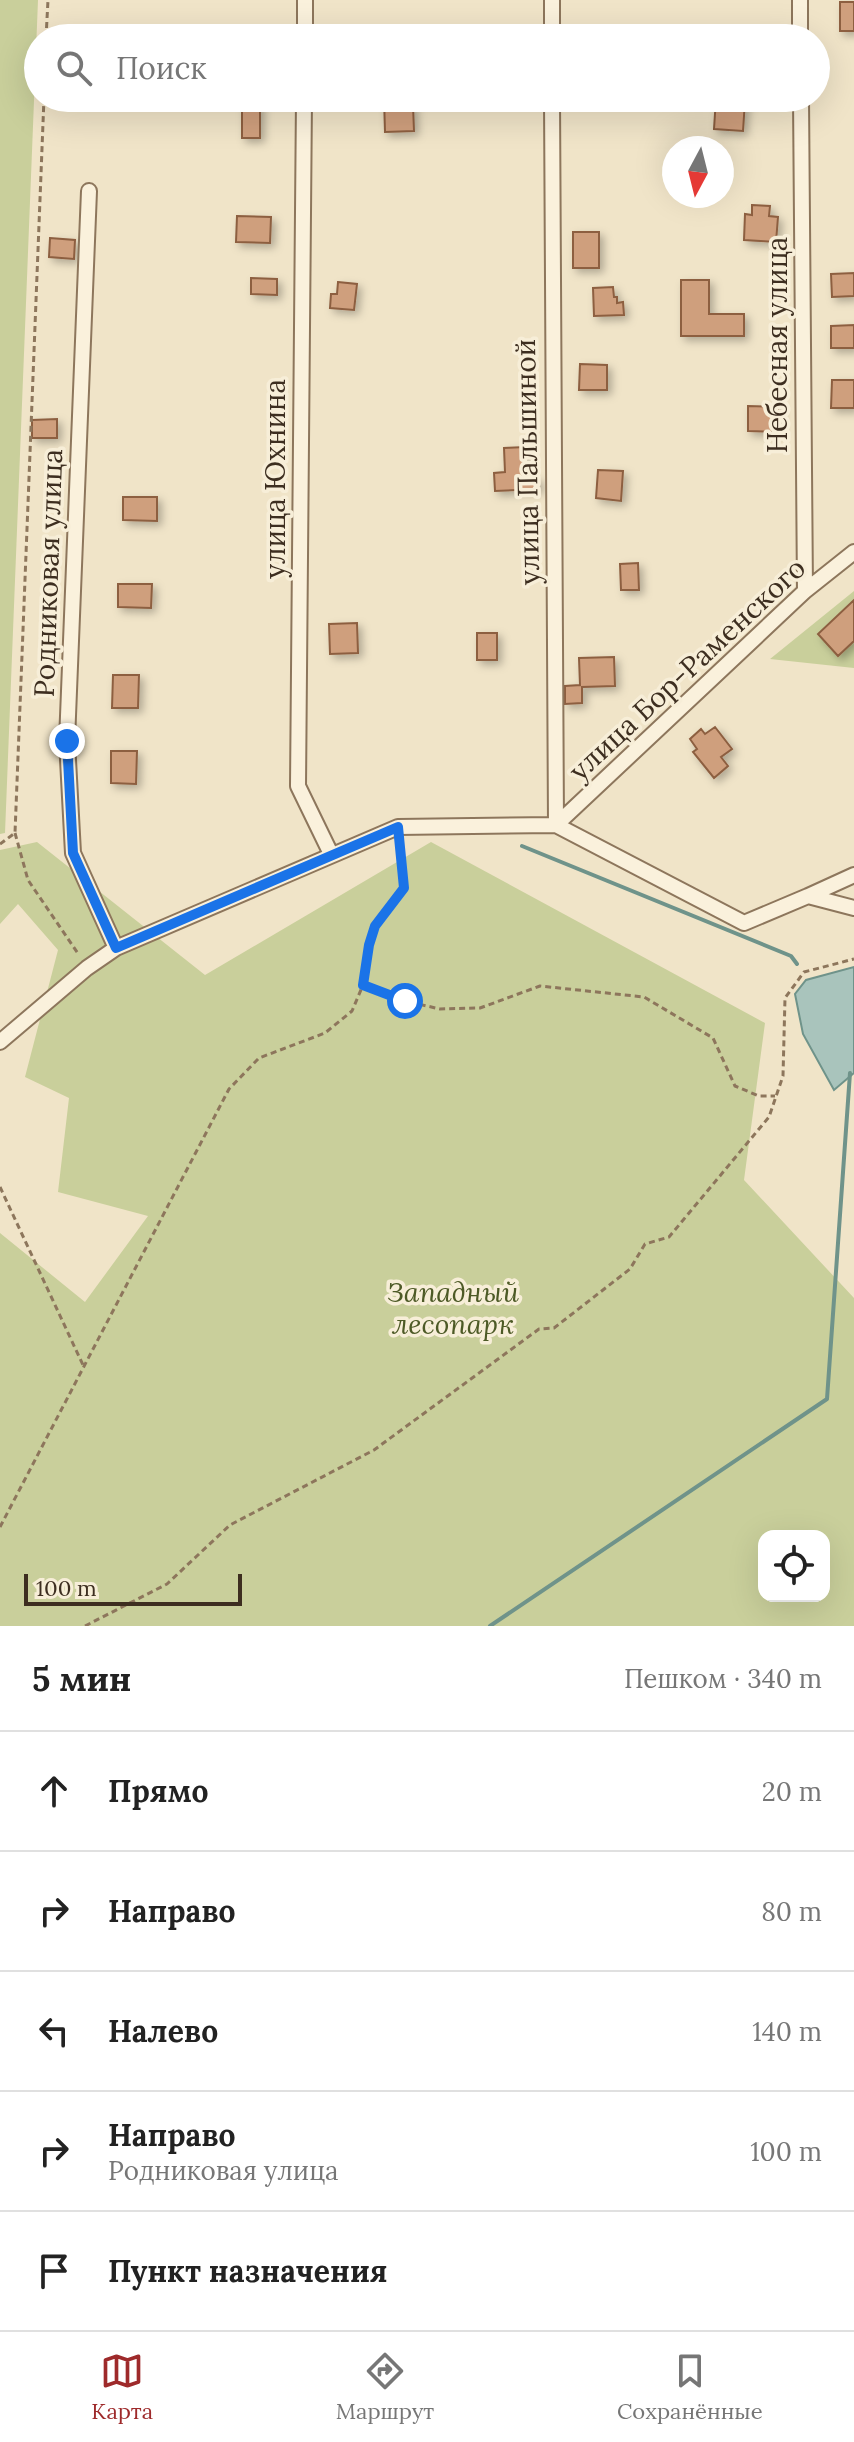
<!DOCTYPE html>
<html lang="ru">
<head>
<meta charset="utf-8">
<style>
  :root { --surface:#fff; --page:#f6f6f6; --text:#222; --muted:#767676; --line:#e0e0e0; --accent:#9e2a2b }
  body { margin:0; font-family:Lora,serif; background:var(--page); color:var(--text) }
  .controls { position:absolute; right:24px; bottom:24px; display:grid; overflow:hidden; border-radius:16px; box-shadow:0 8px 32px #0002 }
  .controls button { width:72px; height:72px; display:grid; place-items:center; padding:0; border:0; border-bottom:2px solid var(--line); background:var(--surface); color:var(--text); font:40px sans-serif }
  .compass { position:absolute; left:662px; top:136px; width:72px; height:72px; border-radius:50%; background:var(--surface); box-shadow:0 8px 32px #0002; rotate:187deg }
  .scale { position:absolute; left:24px; bottom:20px; width:218px; box-sizing:border-box; padding-left:8px; border:4px solid #3d2e20; border-top:0; font-size:22px; line-height:28px; white-space:nowrap; color:#3d2e20; -webkit-text-stroke:6px #f7eed8; paint-order:stroke }
  .stop { position:absolute; width:24px; height:24px; margin:-18px; border:6px solid #1a73e8; border-radius:50%; background:#fff }
  .stop.end { background:#1a73e8; border-color:#fff; box-shadow:0 2px 8px #0008 }
  .list { margin:0; padding:0; list-style:none }
  h2 { display:flex; justify-content:space-between; align-items:center; height:104px; margin:0; padding:0 32px; font-size:34px }
  h2 small { font-size:26px; font-weight:400; color:var(--muted) }
  .list li { display:grid; grid-template-columns:52px 1fr auto; gap:24px; align-items:center; box-sizing:border-box; height:120px; padding:0 32px; border-top:2px solid var(--line) }
  .list b { display:block; font-size:30px; white-space:nowrap }
  .list p { margin:0; font-size:26px; white-space:nowrap; color:var(--muted) }
  .list em { font-size:26px; font-style:normal; color:var(--muted) }
  .icon { flex:none; width:44px; height:44px; fill:none; stroke:currentColor; stroke-width:2; stroke-linecap:round; stroke-linejoin:round }
  .map { position:relative; flex:none; width:854px; height:1626px; overflow:hidden }
  .search { position:absolute; background:var(--surface); box-shadow:0 8px 32px #0002; left:24px; right:24px; top:24px; height:88px; display:flex; align-items:center; gap:20px; box-sizing:border-box; padding:0 28px; border-radius:44px; color:var(--muted); font-size:30px }
  .sheet { height:704px; background:var(--surface) }
  nav { display:flex; justify-content:space-around; align-items:center; box-sizing:border-box; height:112px; border-top:2px solid var(--line); background:var(--surface); font-size:22px; color:var(--muted) }
  nav a { display:grid; justify-items:center; gap:4px }
  nav .on { color:var(--accent) }
  .map>svg:first-child { display:block }
  .green { fill:#c9cf9b; fill-rule:evenodd }
  .water { fill:#a9c4bc; stroke:#6f938a; stroke-width:2 }
  .lines { fill:none; stroke-linecap:round; stroke-linejoin:round }
  .stream { stroke:#6f938a; stroke-width:4 }
  .building { fill:#cf9f7d; stroke:#8d5f41; stroke-width:2; filter:url(#shadow) }
  .street-casing { stroke:#8d765c; stroke-width:18 }
  .path { stroke:#8d765c; stroke-width:3; stroke-dasharray:6 4; stroke-linecap:butt }
  .street { stroke:#faf1dc; stroke-width:14 }
  .route { stroke:#1a73e8; stroke-width:10 }
  .labels { text-anchor:middle; dominant-baseline:central; stroke-width:7; stroke-linejoin:round; paint-order:stroke }
  .street-label { font-size:28px; fill:#3d2e20; stroke:#f7eed8 }
  .park-label { font-size:28px; font-style:italic; fill:#4d5a26; stroke:#f7eed8 }
</style>
</head>
<body>
<div class="map">
<svg width="854" height="1626" viewBox="0 0 854 1626">
  <defs>
    <filter id="shadow"><feDropShadow dx="4" dy="4" stdDeviation="4" flood-color="#0004"/></filter>
  </defs>
  <rect width="100%" height="100%" fill="#f0e4c8"/>
  <!-- green -->
  <path class="green" d="M0 0H38L5 833 0 834Z
    M854 591V668L770 659Z
    M37 842 205 975 431 842 765 1023 744 1180 854 1298V1626H0V1233L85 1302 148 1216 58 1192 69 1098 25 1077 58 950 18 904 0 924V850ZM764 1536H824V1596H764Z"/>
  <!-- water -->
  <path class="water" d="M854 967V1073L834 1090 803 1034 795 994 806 980Z"/>
  <g class="lines">
    <!-- stream -->
    <path class="stream" d="M522 846 791 956 797 964
      M490 1626 827 1399 850 1073"/>
  </g>
  <!-- building -->
  <path class="building" d="M840 2H854V31H840Z
    M384 98H408V105H413L414 131 385 132Z
    M716 98H731V100L745 101 743 131 714 129Z
    M242 103H260V138H242Z
    M752 205 770 206 769 216 778 217 776 242 744 240 745 214 752 215Z
    M237 216 271 217 270 243 236 242Z
    M573 232H599V268H573Z
    M50 238 75 240 74 259 49 257Z
    M854 273V296L832 297 831 274Z
    M251 278 277 279V295L251 294Z
    M681 280H709V314H744V336H681Z
    M338 282 357 284 354 310 330 308 331 294H337Z
    M613 287 614 297H617V303L623 302 624 315 594 316 593 288Z
    M854 325V348H831V326Z
    M580 364 607 365V390H579Z
    M832 380H854V408H831Z
    M748 406 778 407V432L748 431Z
    M57 419V438H32V420Z
    M525 447 526 478H538L539 489 495 491 494 473 505 472 504 448Z
    M598 470 623 471 621 501 596 498Z
    M123 497H157V521L123 520Z
    M638 563 639 590H621L620 564Z
    M118 584H152L151 608 118 607Z
    M854 600V641L838 656 818 634Z
    M357 623 358 653 330 654 329 624Z
    M477 633H497V660H477Z
    M614 657 615 686 582 687V703L565 704V686L580 685 579 658Z
    M113 675H139L138 708H112Z
    M715 727 732 749 721 757 728 766 714 778 693 752 697 749 690 739 701 729 705 734Z
    M111 751H137L136 784 111 783Z"/>
  <g class="lines">
    <!-- street casing -->
    <g class="street-casing">
      <path id="street" d="M800 0V38
        M305 38V0
        M552 38V0
        M304 98 298 786 331 854
        M552 98 556 825
        M801 98 805 591
        M89 191 67 741 73 853 116 948
        M556 825 805 591 854 552
        M808 896 854 875
        M0 1042 87 968 116 948 398 827 556 825 744 923 808 896 854 908"/>
    </g>
    <!-- path -->
    <path class="path" d="M46 38 48 0
      M15 833 28 880 79 955
      M0 844 15 833 44 98
      M363 985 405 1001 440 1009 480 1008 540 986 644 997 713 1038 735 1086 759 1096H775
      M0 1187 83 1365
      M0 1527 229 1089 259 1058 325 1033 352 1011 363 985 375 926 404 888 399 842
      M85 1626 167 1584 230 1525 374 1450 539 1329 554 1328 630 1269 645 1244 669 1237 769 1117 783 1076 785 998 804 972 854 959"/>
    <!-- street -->
    <use href="#street" class="street"/>
  </g>
  <g class="lines">
    <!-- route -->
    <path class="route" d="M67 741 73 853 116 948 398 827 404 888 375 926 369 945 363 985 405 1001"/>
  </g>
  <g class="labels">
    <!-- street labels -->
    <g class="street-label">
      <text transform="translate(777 345) rotate(-90)">Небесная улица</text>
      <text transform="translate(527 462) rotate(-91)">улица Пальшиной</text>
      <text transform="translate(275 479) rotate(-90)">улица Юхнина</text>
      <text transform="translate(48 573) rotate(-88)">Родниковая улица</text>
      <text transform="translate(687 669) rotate(-43)">улица Бор-Раменского</text>
    </g>
    <!-- park labels -->
    <g class="park-label">
      <text x="453" y="1292">Западный<tspan x="453" dy="32">лесопарк</tspan></text>
    </g>
  </g>
</svg>
<div class="controls">
<button><svg class="icon" aria-label="locate" viewBox="0 0 24 24"><circle cx="12" cy="12" r="6"/><path d="M12 2v4M12 18v4M2 12h4M18 12h4"/></svg></button>
</div>
<svg class="compass" viewBox="-18 -18 36 36"><path d="M0-13l5 13h-10z" fill="#e53935"/><path d="M0 13l5-13h-10z" fill="#767676"/></svg>
<div class="scale">100 m</div>
<div class="stop" style="left:405px;top:1001px"></div>
<div class="stop end" style="left:67px;top:741px"></div>
<div class="search"><svg class="icon" aria-label="search" viewBox="0 0 24 24"><circle cx="10" cy="10" r="6"/><path d="M15 15l6 6"/></svg>Поиск</div>
</div>
<section class="sheet">
<h2>5 мин<small>Пешком · 340 m</small></h2>
<ul class="list">
<li><svg class="icon" aria-label="ahead" viewBox="0 0 24 24"><path d="M12 20V5M6 11l6-6 6 6"/></svg><div><b>Прямо</b></div><em>20 m</em></li>
<li><svg class="icon" aria-label="right" viewBox="0 0 24 24"><path d="M7 20v-9h11M14 6l5 5-5 5"/></svg><div><b>Направо</b></div><em>80 m</em></li>
<li><svg class="icon" aria-label="left" viewBox="0 0 24 24"><path d="M17 20v-9H6M10 6l-5 5 5 5"/></svg><div><b>Налево</b></div><em>140 m</em></li>
<li><svg class="icon" aria-label="right" viewBox="0 0 24 24"><path d="M7 20v-9h11M14 6l5 5-5 5"/></svg><div><b>Направо</b><p>Родниковая улица</p></div><em>100 m</em></li>
<li><svg class="icon" aria-label="arrive" viewBox="0 0 24 24"><path d="M6 21V4h12l-3 4 3 4H6"/></svg><div><b>Пункт назначения</b></div></li>
</ul>
</section>
<nav>
<a class="on"><svg class="icon" aria-label="map" viewBox="0 0 24 24"><path d="M3 6l6-2 6 2 6-2v14l-6 2-6-2-6 2zM9 4v14M15 6v14"/></svg>Карта</a>
<a><svg class="icon" aria-label="directions" viewBox="0 0 24 24"><path d="M12 3l9 9-9 9-9-9zM9 14v-3h6M13 9l2 2-2 2"/></svg>Маршрут</a>
<a><svg class="icon" aria-label="saved" viewBox="0 0 24 24"><path d="M7 4h10v16l-5-4-5 4z"/></svg>Сохранённые</a>
</nav>
</body>
</html>
